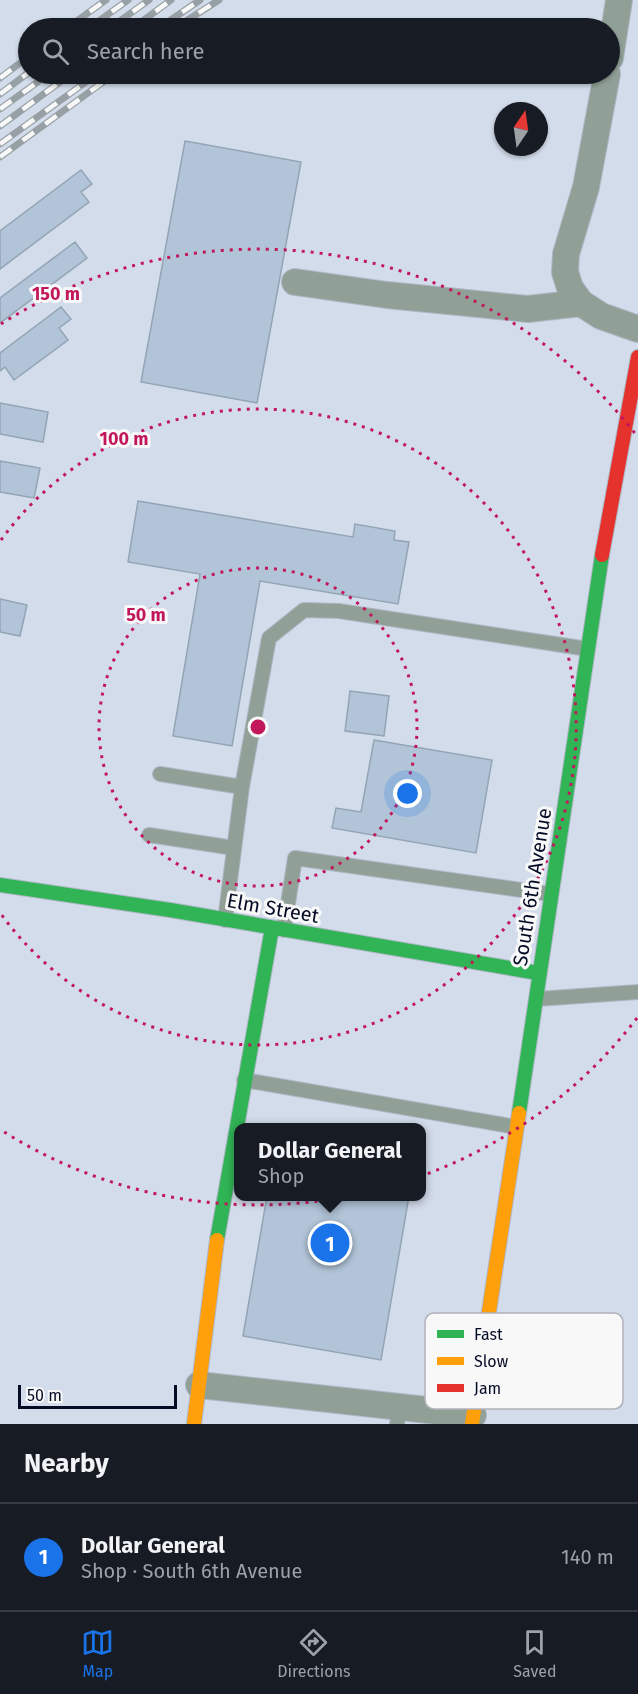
<!DOCTYPE html>
<html lang="en">
<head>
<meta charset="utf-8">
<style>
  :root { --surface:#171b24; --page:#242831; --text:#f1f3f6; --muted:#9ea1a6; --line:#363941; --accent:#1a73e8 }
  body { margin:0; font-family:"Fira Sans",sans-serif; background:var(--page); color:var(--text) }
  .compass { position:absolute; left:494px; top:102px; width:54px; height:54px; border-radius:50%; background:var(--surface); box-shadow:0 2px 4px #0004; rotate:13deg }
  .scale { position:absolute; left:18px; bottom:15px; width:159px; box-sizing:border-box; padding-left:6px; border:3px solid #040b25; border-top:0; font-size:16px; line-height:21px; white-space:nowrap; color:#040b25; -webkit-text-stroke:4px #f8f8f8; paint-order:stroke }
  .you { position:absolute; left:408px; top:794px; width:21px; height:21px; margin:-15px; border:4px solid #fff; border-radius:50%; background:#1a73e8; box-shadow:0 0 0 9px #1a73e833 }
  .badge { display:grid; place-items:center; width:39px; height:39px; border-radius:50%; background:var(--accent); color:#fff; font-size:20px; font-weight:700 }
  .pin { position:absolute; translate:-50% -50%; border:3px solid #fff; box-shadow:0 2px 6px #0006 }
  .popup { position:absolute; left:234px; top:1123px; width:192px; height:78px; box-sizing:border-box; display:grid; place-content:center; border-radius:12px; background:var(--surface); filter:drop-shadow(0 2px 4px #0005); font-size:20px; white-space:nowrap; color:var(--muted) }
  .popup b { font-size:22px; color:var(--text) }
  .popup::after { content:''; position:absolute; left:50%; top:100%; margin-left:-12px; border:12px solid transparent; border-top-color:var(--surface) }
  .list { margin:0; padding:0; list-style:none }
  h2 { display:flex; justify-content:space-between; align-items:center; height:78px; margin:0; padding:0 24px; font-size:26px }
  h2 small { font-size:20px; font-weight:400; color:var(--muted) }
  .list li { display:grid; grid-template-columns:39px 1fr auto; gap:18px; align-items:center; box-sizing:border-box; height:108px; padding:0 24px; border-top:2px solid var(--line) }
  .list b { display:block; font-size:22px; white-space:nowrap }
  .list p { margin:0; font-size:20px; white-space:nowrap; color:var(--muted) }
  .list em { font-size:20px; font-style:normal; color:var(--muted) }
  .icon { flex:none; width:33px; height:33px; fill:none; stroke:currentColor; stroke-width:2; stroke-linecap:round; stroke-linejoin:round }
  .map { position:relative; flex:none; width:638px; height:1424px; overflow:hidden }
  .search { position:absolute; background:var(--surface); box-shadow:0 2px 4px #0004; left:18px; right:18px; top:18px; height:66px; display:flex; align-items:center; gap:15px; box-sizing:border-box; padding:0 21px; border-radius:33px; color:var(--muted); font-size:22px }
  .sheet { height:186px; background:var(--surface) }
  nav { display:flex; justify-content:space-around; align-items:center; box-sizing:border-box; height:84px; border-top:2px solid var(--line); background:var(--surface); font-size:16px; color:var(--muted) }
  nav a { display:grid; justify-items:center; gap:3px }
  nav .on { color:var(--accent) }
  .map>svg:first-child { display:block }
  .building { fill:#b1c4d8; stroke:#93a4b5; stroke-width:1.5 }
  .lines { fill:none; stroke-linecap:round; stroke-linejoin:round }
  .lane-casing { stroke:#afb7c6; stroke-width:16 }
  .street-casing { stroke:#afb7c6; stroke-width:28 }
  .fast-casing { stroke:#afb7c6; stroke-width:16 }
  .slow-casing { stroke:#afb7c6; stroke-width:16 }
  .jam-casing { stroke:#afb7c6; stroke-width:16 }
  .lane { stroke:#90a097; stroke-width:14 }
  .street { stroke:#90a097; stroke-width:26 }
  .fast { stroke:#30b455; stroke-width:14 }
  .slow { stroke:#ff9f0a; stroke-width:14 }
  .jam { stroke:#e5322d; stroke-width:14 }
  .rail-casing { stroke:#97a0a4; stroke-width:7 }
  .rail { stroke:#f8f8f8; stroke-width:4.5; stroke-dasharray:14; stroke-linecap:butt }
  .ring { fill:none; stroke:#c2185b; stroke-width:3; stroke-dasharray:3 6 }
  .labels { text-anchor:middle; dominant-baseline:central; stroke-width:6; stroke-linejoin:round; paint-order:stroke }
  .street-label { font-size:20px; fill:#040b25; stroke:#f8f8f8 }
  .key { fill:#f8f8f8; stroke:#afb1b9; stroke-width:1.5 }
  .key-label { font-size:16px; fill:#040b25 }
  .centre { fill:#c2185b; stroke:#f8f8f8; stroke-width:3 }
  .ring-label { font-size:18px; text-anchor:middle; font-weight:bold; fill:#c2185b; stroke:#f8f8f8; stroke-width:6; stroke-linejoin:round; paint-order:stroke }
</style>
</head>
<body>
<div class="map">
<svg width="638" height="1424" viewBox="0 0 638 1424">
  <rect width="100%" height="100%" fill="#d3dceb"/>
  <!-- building -->
  <path class="building" d="M185 141 301 162 257 403 141 382Z
    M81 170 92 184 81 192 89 202 0 269V231Z
    M75 242 87 258 0 323V298Z
    M61 307 71 319 59 328 68 340 14 380 5 367 0 371V353Z
    M0 403 48 412 43 442 0 434Z
    M0 461 40 468 34 498 0 492Z
    M138 501 353 537 355 524 395 531 394 540 409 542 398 604 260 581 232 746 173 736 200 574 128 562Z
    M0 599 27 605 20 636 0 632Z
    M350 691 389 696 384 736 345 731Z
    M374 740 492 760 476 853 332 828 336 808 361 812Z
    M267 1196H409L381 1360 243 1336Z"/>
  <g class="lines">
    <!-- lane casing -->
    <g class="lane-casing">
      <path id="lane" d="M160 774 242 787
        M149 835 234 848
        M225 920 242 787 269 638 304 610 339 611 588 649
        M284 930 295 858 550 894
        M537 999 638 992
        M244 1080 516 1127
        M397 1424 400 1408"/>
    </g>
    <!-- street casing -->
    <g class="street-casing">
      <path id="street" d="M610 58 619 0
        M295 282 387 295 528 309 581 303 601 316 638 329
        M581 303 570 288 565 272 566 254 586 187 607 74
        M199 1385 473 1415"/>
    </g>
    <!-- fast casing -->
    <g class="fast-casing">
      <path id="fast" d="M0 885 170 910 538 973
        M519 1113 602 555
        M217 1240 272 928"/>
    </g>
    <!-- slow casing -->
    <g class="slow-casing">
      <path id="slow" d="M194 1424 217 1240
        M472 1424 519 1113"/>
    </g>
    <!-- jam casing -->
    <g class="jam-casing">
      <path id="jam" d="M602 555 638 357"/>
    </g>
    <!-- lane -->
    <use href="#lane" class="lane"/>
    <!-- street -->
    <use href="#street" class="street"/>
    <!-- fast -->
    <use href="#fast" class="fast"/>
    <!-- slow -->
    <use href="#slow" class="slow"/>
    <!-- jam -->
    <use href="#jam" class="jam"/>
    <!-- rail casing -->
    <g class="rail-casing">
      <path id="rail" d="M67 28 106 0
        M89 28 128 0
        M110 28 149 0
        M133 28 171 0
        M159 28 200 0
        M175 28 219 0
        M0 78 28 57
        M0 94 28 73
        M0 109 49 74
        M0 126 71 74
        M0 144 97 74
        M0 157 114 74"/>
    </g>
    <!-- rail -->
    <use href="#rail" class="rail"/>
  </g>
  <!-- distance rings -->
  <g class="ring">
    <circle cx="258" cy="727" r="159"/>
    <path d="M1 540A318 318 0 1 1 1 914"/>
    <path d="M637 1018A478 478 0 0 1 1 1130M1 324A478 478 0 0 1 637 436"/>
  </g>
  <g class="labels">
    <!-- street labels -->
    <g class="street-label">
      <text transform="translate(532 887) rotate(-81)">South 6th Avenue</text>
      <text transform="translate(273 908) rotate(10)">Elm Street</text>
    </g>
  </g>
  <!-- legend -->
  <rect x="425" y="1313" width="198" height="96" rx="9" class="key"/>
  <rect x="437" y="1330" width="27" height="8" fill="#30b455"/>
  <rect x="437" y="1357" width="27" height="8" fill="#ff9f0a"/>
  <rect x="437" y="1384" width="27" height="8" fill="#e5322d"/>
  <g class="key-label">
    <text x="474" y="1340">Fast</text>
    <text x="474" y="1367">Slow</text>
    <text x="474" y="1394">Jam</text>
  </g>
  <circle cx="258" cy="727" r="9" class="centre"/>
  <g class="ring-label">
    <text x="56" y="300">150 m</text>
    <text x="124" y="445">100 m</text>
    <text x="146" y="621">50 m</text>
  </g>
</svg>
<svg class="compass" viewBox="-18 -18 36 36"><path d="M0-13l5 13h-10z" fill="#e53935"/><path d="M0 13l5-13h-10z" fill="#9ea1a6"/></svg>
<div class="scale">50 m</div>
<div class="you"></div>
<div class="pin badge" style="left:330px;top:1243px">1</div>
<div class="popup"><b>Dollar General</b>Shop</div>
<div class="search"><svg class="icon" aria-label="search" viewBox="0 0 24 24"><circle cx="10" cy="10" r="6"/><path d="M15 15l6 6"/></svg>Search here</div>
</div>
<section class="sheet">
<h2>Nearby<small></small></h2>
<ul class="list">
<li><span class="badge">1</span><div><b>Dollar General</b><p>Shop · South 6th Avenue</p></div><em>140 m</em></li>
</ul>
</section>
<nav>
<a class="on"><svg class="icon" aria-label="map" viewBox="0 0 24 24"><path d="M3 6l6-2 6 2 6-2v14l-6 2-6-2-6 2zM9 4v14M15 6v14"/></svg>Map</a>
<a><svg class="icon" aria-label="directions" viewBox="0 0 24 24"><path d="M12 3l9 9-9 9-9-9zM9 14v-3h6M13 9l2 2-2 2"/></svg>Directions</a>
<a><svg class="icon" aria-label="saved" viewBox="0 0 24 24"><path d="M7 4h10v16l-5-4-5 4z"/></svg>Saved</a>
</nav>
</body>
</html>
